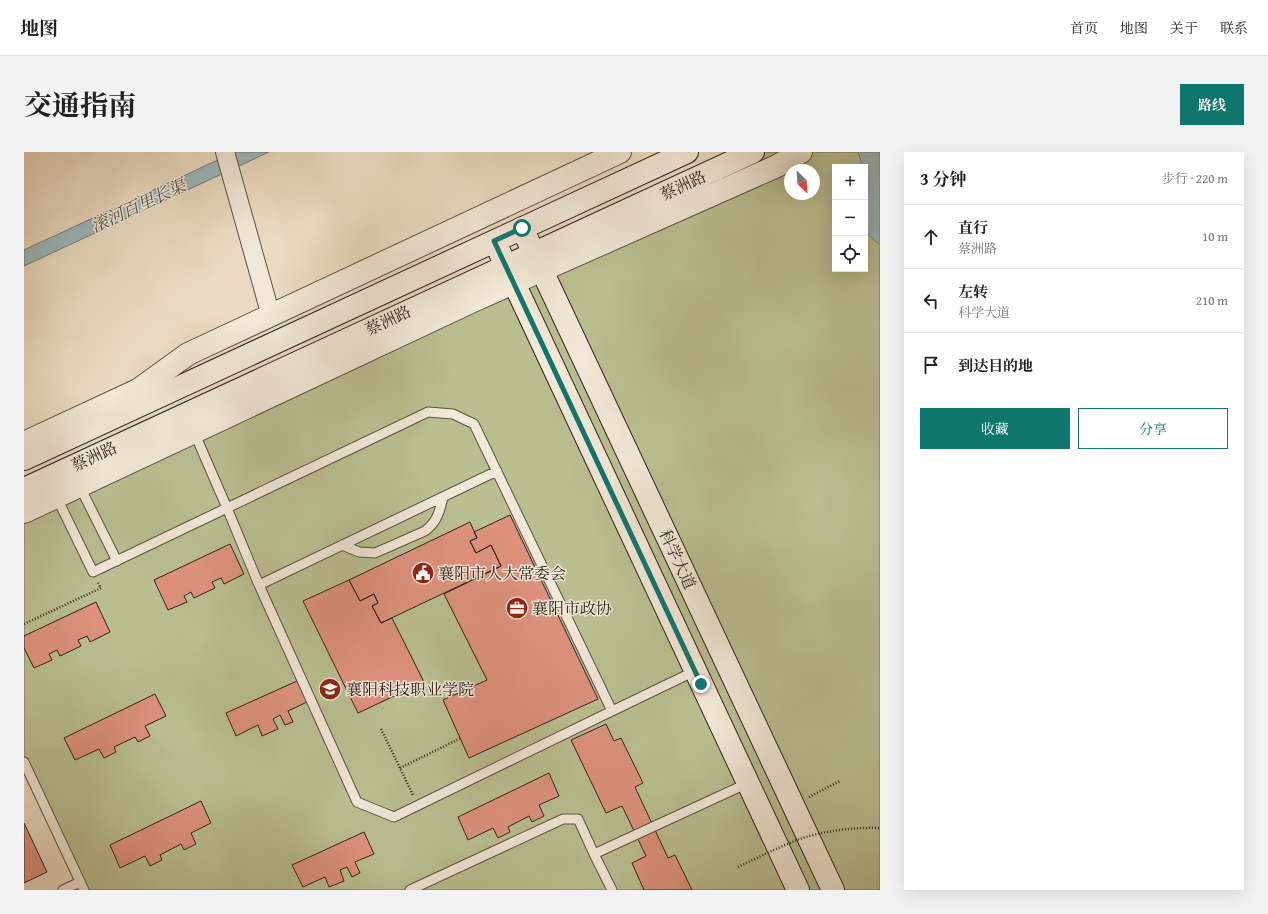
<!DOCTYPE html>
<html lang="zh">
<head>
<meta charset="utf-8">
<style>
  :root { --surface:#fff; --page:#f2f2f2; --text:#222; --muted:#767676; --line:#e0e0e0; --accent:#0f766e }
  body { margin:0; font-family:"Gentium Book Plus","Noto Serif SC",serif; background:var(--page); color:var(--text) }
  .controls { position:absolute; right:12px; top:12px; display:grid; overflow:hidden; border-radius:0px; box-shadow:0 4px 16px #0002 }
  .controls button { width:36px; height:36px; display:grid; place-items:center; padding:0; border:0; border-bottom:1px solid var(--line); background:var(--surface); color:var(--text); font:20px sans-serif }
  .compass { position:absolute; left:760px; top:12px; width:36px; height:36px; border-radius:50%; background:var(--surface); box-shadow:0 4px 16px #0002; rotate:155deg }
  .stop { position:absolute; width:12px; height:12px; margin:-9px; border:3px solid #0f766e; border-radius:50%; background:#fff }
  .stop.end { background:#0f766e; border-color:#fff; box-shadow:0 1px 4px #0008 }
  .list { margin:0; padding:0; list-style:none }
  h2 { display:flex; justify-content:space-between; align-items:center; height:52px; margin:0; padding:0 16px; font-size:17px }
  h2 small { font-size:13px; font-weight:400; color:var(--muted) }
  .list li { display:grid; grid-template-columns:26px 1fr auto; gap:12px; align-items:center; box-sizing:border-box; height:64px; padding:0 16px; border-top:1px solid var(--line) }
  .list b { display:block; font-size:15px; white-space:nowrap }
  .list p { margin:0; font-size:13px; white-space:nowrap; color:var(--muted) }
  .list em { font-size:13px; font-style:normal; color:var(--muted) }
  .actions { display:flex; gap:8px; padding:12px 16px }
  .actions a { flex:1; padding:9px 0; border:1px solid var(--accent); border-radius:0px; text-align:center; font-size:14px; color:var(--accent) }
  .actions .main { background:var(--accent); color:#fff }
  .icon { flex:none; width:22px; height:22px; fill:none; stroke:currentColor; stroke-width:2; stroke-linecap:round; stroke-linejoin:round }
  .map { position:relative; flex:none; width:856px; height:738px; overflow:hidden; border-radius:0px }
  header { display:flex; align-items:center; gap:24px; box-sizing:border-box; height:56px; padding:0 20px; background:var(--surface); border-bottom:1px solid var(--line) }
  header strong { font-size:19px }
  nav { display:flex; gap:22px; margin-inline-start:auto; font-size:14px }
  .intro { display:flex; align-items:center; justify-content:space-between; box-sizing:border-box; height:96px; padding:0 24px }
  h1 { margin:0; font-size:28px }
  .button { padding:10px 18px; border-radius:0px; background:var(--accent); color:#fff; font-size:14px; font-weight:700 }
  main { display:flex; gap:24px; padding:0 24px }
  aside { flex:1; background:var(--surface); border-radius:0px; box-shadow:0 4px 16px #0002 }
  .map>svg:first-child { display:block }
  .green { fill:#babf92; stroke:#767056; fill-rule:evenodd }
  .water { fill:#9cb9bd; stroke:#717c7c }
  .building { fill:#de927e; stroke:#31211b }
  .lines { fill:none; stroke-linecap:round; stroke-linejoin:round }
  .service-casing { stroke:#605045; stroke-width:11 }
  .minor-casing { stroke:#605045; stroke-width:20 }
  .tertiary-casing { stroke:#605045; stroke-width:24 }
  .secondary-casing { stroke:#31211b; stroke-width:24 }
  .path { stroke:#31211b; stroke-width:2.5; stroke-dasharray:1 2; stroke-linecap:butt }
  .service { stroke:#f2e8d7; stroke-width:9 }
  .minor { stroke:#f2e8d7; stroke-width:18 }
  .tertiary { stroke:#f2e8d7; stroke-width:22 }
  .secondary { stroke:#f2e8d7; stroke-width:22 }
  .path-bridge { stroke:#31211b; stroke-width:2.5; stroke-dasharray:1 2; stroke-linecap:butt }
  .route { stroke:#0f766e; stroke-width:5 }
  .labels { text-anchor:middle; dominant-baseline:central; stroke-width:3; stroke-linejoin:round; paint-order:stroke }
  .street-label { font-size:16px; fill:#31211b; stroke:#f2e8d7 }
  .poi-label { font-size:16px; fill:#31211b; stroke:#f2e8d7; text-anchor:start }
  .water-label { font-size:17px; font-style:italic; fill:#514f4c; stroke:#f2e8d7 }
</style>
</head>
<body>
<header>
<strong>地图</strong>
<nav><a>首页</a><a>地图</a><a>关于</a><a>联系</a></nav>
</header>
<div class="intro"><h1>交通指南</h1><a class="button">路线</a></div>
<main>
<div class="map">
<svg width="856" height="738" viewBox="0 0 856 738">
  <rect width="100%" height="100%" fill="#ebdbc2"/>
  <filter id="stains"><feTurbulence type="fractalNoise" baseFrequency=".005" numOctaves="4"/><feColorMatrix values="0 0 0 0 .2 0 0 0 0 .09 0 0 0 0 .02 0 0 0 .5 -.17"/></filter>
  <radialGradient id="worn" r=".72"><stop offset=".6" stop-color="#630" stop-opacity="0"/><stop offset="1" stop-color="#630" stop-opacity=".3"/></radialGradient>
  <!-- green -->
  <path class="green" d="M729 0H856V738H60L0 610V360ZM811 15H841V117H811ZM766 18H790V42H766Z"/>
  <!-- water -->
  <path class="water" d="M211 0H245L0 114V98Z
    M834 0H856V93L841 80V30L844 28 841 15H839Z"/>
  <!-- building -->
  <path class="building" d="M486 363 574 547 445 606 419 548 463 528 420 442 477 414 467 393 452 401 446 389 453 386 450 380Z
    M446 370 453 386 446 389 452 401 467 393 477 414 357 471 348 454 354 451 350 442 336 449 325 428Z
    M206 392 220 422 200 432 197 426 188 430 191 436 170 446 167 440 160 444 163 450 144 458 130 428Z
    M325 428 336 449 350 442 354 451 348 454 357 471 368 466 400 530 334 561 279 449Z
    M72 450 86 480 66 490 63 484 54 488 57 494 36 504 33 498 25 502 28 508 10 516 0 496V484Z
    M273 529 283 550 264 559 269 570 261 573 256 563 249 567 254 577 238 584 234 573 212 584 202 561Z
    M131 542 142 564 121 574 126 584 114 590 111 585 90 595 92 600 80 606 75 597 51 608 40 586Z
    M582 572 590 589 597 586 619 631 611 635 644 706 651 703 668 738H620L608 711 622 704 598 654 582 661 547 588Z
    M525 621 535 644 515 653 520 664 508 670 505 664 484 675 486 680 474 686 469 676 444 688 434 665Z
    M177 649 187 671 167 681 172 692 160 698 157 692 136 703 138 708 126 714 121 704 96 716 86 693Z
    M0 671 23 720 0 731Z
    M340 680 350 702 331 710 336 721 328 725 323 715 316 718 320 729 305 735 301 725 279 735 268 713Z"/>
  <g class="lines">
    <!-- service casing -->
    <g class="service-casing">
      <path id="service" d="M170 280 203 356 404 260 429 262 450 272 588 559 370 665 333 650 235 433 473 319
        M55 333 93 409
        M32 344 69 420 203 356 235 433
        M318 393 335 400 351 401 401 379C413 370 416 359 419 345
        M588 559 671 519
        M0 610 60 738
        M570 702 588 738
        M39 738 56 730
        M386 738 539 667H554L570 702 724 631"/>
    </g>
    <!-- minor casing -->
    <g class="minor-casing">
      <path id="minor" d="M201 0 247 164"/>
    </g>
    <!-- tertiary casing -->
    <g class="tertiary-casing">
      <path id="tertiary" d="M0 291 114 238 164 202 596 0
        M0 360 449 149 753 14 777 0"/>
    </g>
    <!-- secondary casing -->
    <g class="secondary-casing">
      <path id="secondary" d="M498 76 809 738
        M476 101 774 738
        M0 307 663 0
        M0 337 729 0"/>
    </g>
    <!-- path -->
    <path class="path" d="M0 472 77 436 74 431
      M357 577 389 643
      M376 616 437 586
      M785 645 816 629"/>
    <!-- service -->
    <use href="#service" class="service"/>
    <!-- minor -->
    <use href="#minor" class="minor"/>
    <!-- tertiary -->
    <use href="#tertiary" class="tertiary"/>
    <!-- secondary -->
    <use href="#secondary" class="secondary"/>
    <!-- path-bridge -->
    <path class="path-bridge" d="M714 715C733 706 753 696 773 688 798 679 829 675 856 676"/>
  </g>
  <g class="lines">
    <!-- route -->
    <path class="route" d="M498 76 470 89 677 532"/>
  </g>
  <!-- icons -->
  <defs>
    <g id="civic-disc" transform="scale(1.15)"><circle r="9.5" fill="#8f2418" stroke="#f2e8d7"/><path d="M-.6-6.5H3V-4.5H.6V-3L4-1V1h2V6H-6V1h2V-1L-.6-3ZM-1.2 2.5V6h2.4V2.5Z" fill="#fff"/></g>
    <g id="office-disc" transform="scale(1.15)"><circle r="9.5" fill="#8f2418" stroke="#f2e8d7"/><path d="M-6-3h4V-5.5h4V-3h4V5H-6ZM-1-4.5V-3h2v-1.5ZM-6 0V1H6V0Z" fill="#fff"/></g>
    <g id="university-disc" transform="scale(1.15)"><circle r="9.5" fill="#8f2418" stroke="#f2e8d7"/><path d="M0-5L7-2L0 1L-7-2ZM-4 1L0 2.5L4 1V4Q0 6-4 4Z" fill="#fff"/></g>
  </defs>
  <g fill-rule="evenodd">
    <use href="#civic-disc" x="399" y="421"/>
    <use href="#office-disc" x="493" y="456"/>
    <use href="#university-disc" x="306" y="537"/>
  </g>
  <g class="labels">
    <!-- street labels -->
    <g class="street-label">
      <text transform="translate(659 33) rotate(-25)">蔡洲路</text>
      <text transform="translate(364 168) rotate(-25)">蔡洲路</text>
      <text transform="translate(70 304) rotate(-25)">蔡洲路</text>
      <text transform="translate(654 407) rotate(65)">科学大道</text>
    </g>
    <!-- poi labels -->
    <g class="poi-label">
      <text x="414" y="421">襄阳市人大常委会</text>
      <text x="508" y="456">襄阳市政协</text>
      <text x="322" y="537">襄阳科技职业学院</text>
    </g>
    <!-- water labels -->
    <g class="water-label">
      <text transform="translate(114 53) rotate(-25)">滚河百里长渠</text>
    </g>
  </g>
  <rect width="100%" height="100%" filter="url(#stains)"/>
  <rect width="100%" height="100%" fill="url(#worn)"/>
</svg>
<div class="controls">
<button>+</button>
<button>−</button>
<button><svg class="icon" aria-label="locate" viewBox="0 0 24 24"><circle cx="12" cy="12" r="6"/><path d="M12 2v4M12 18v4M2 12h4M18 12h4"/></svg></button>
</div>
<svg class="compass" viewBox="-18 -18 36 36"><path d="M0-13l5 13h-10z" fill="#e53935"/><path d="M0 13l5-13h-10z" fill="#767676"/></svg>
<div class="stop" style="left:498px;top:76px"></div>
<div class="stop end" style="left:677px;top:532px"></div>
</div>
<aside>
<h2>3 分钟<small>步行 · 220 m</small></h2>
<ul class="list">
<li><svg class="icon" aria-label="ahead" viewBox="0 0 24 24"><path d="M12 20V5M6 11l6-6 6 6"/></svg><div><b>直行</b><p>蔡洲路</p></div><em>10 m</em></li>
<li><svg class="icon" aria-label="left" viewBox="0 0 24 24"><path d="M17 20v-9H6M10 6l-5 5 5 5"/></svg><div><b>左转</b><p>科学大道</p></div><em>210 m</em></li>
<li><svg class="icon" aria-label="arrive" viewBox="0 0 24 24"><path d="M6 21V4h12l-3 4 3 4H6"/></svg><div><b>到达目的地</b></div></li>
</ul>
<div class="actions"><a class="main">收藏</a><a>分享</a></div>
</aside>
</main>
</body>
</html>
